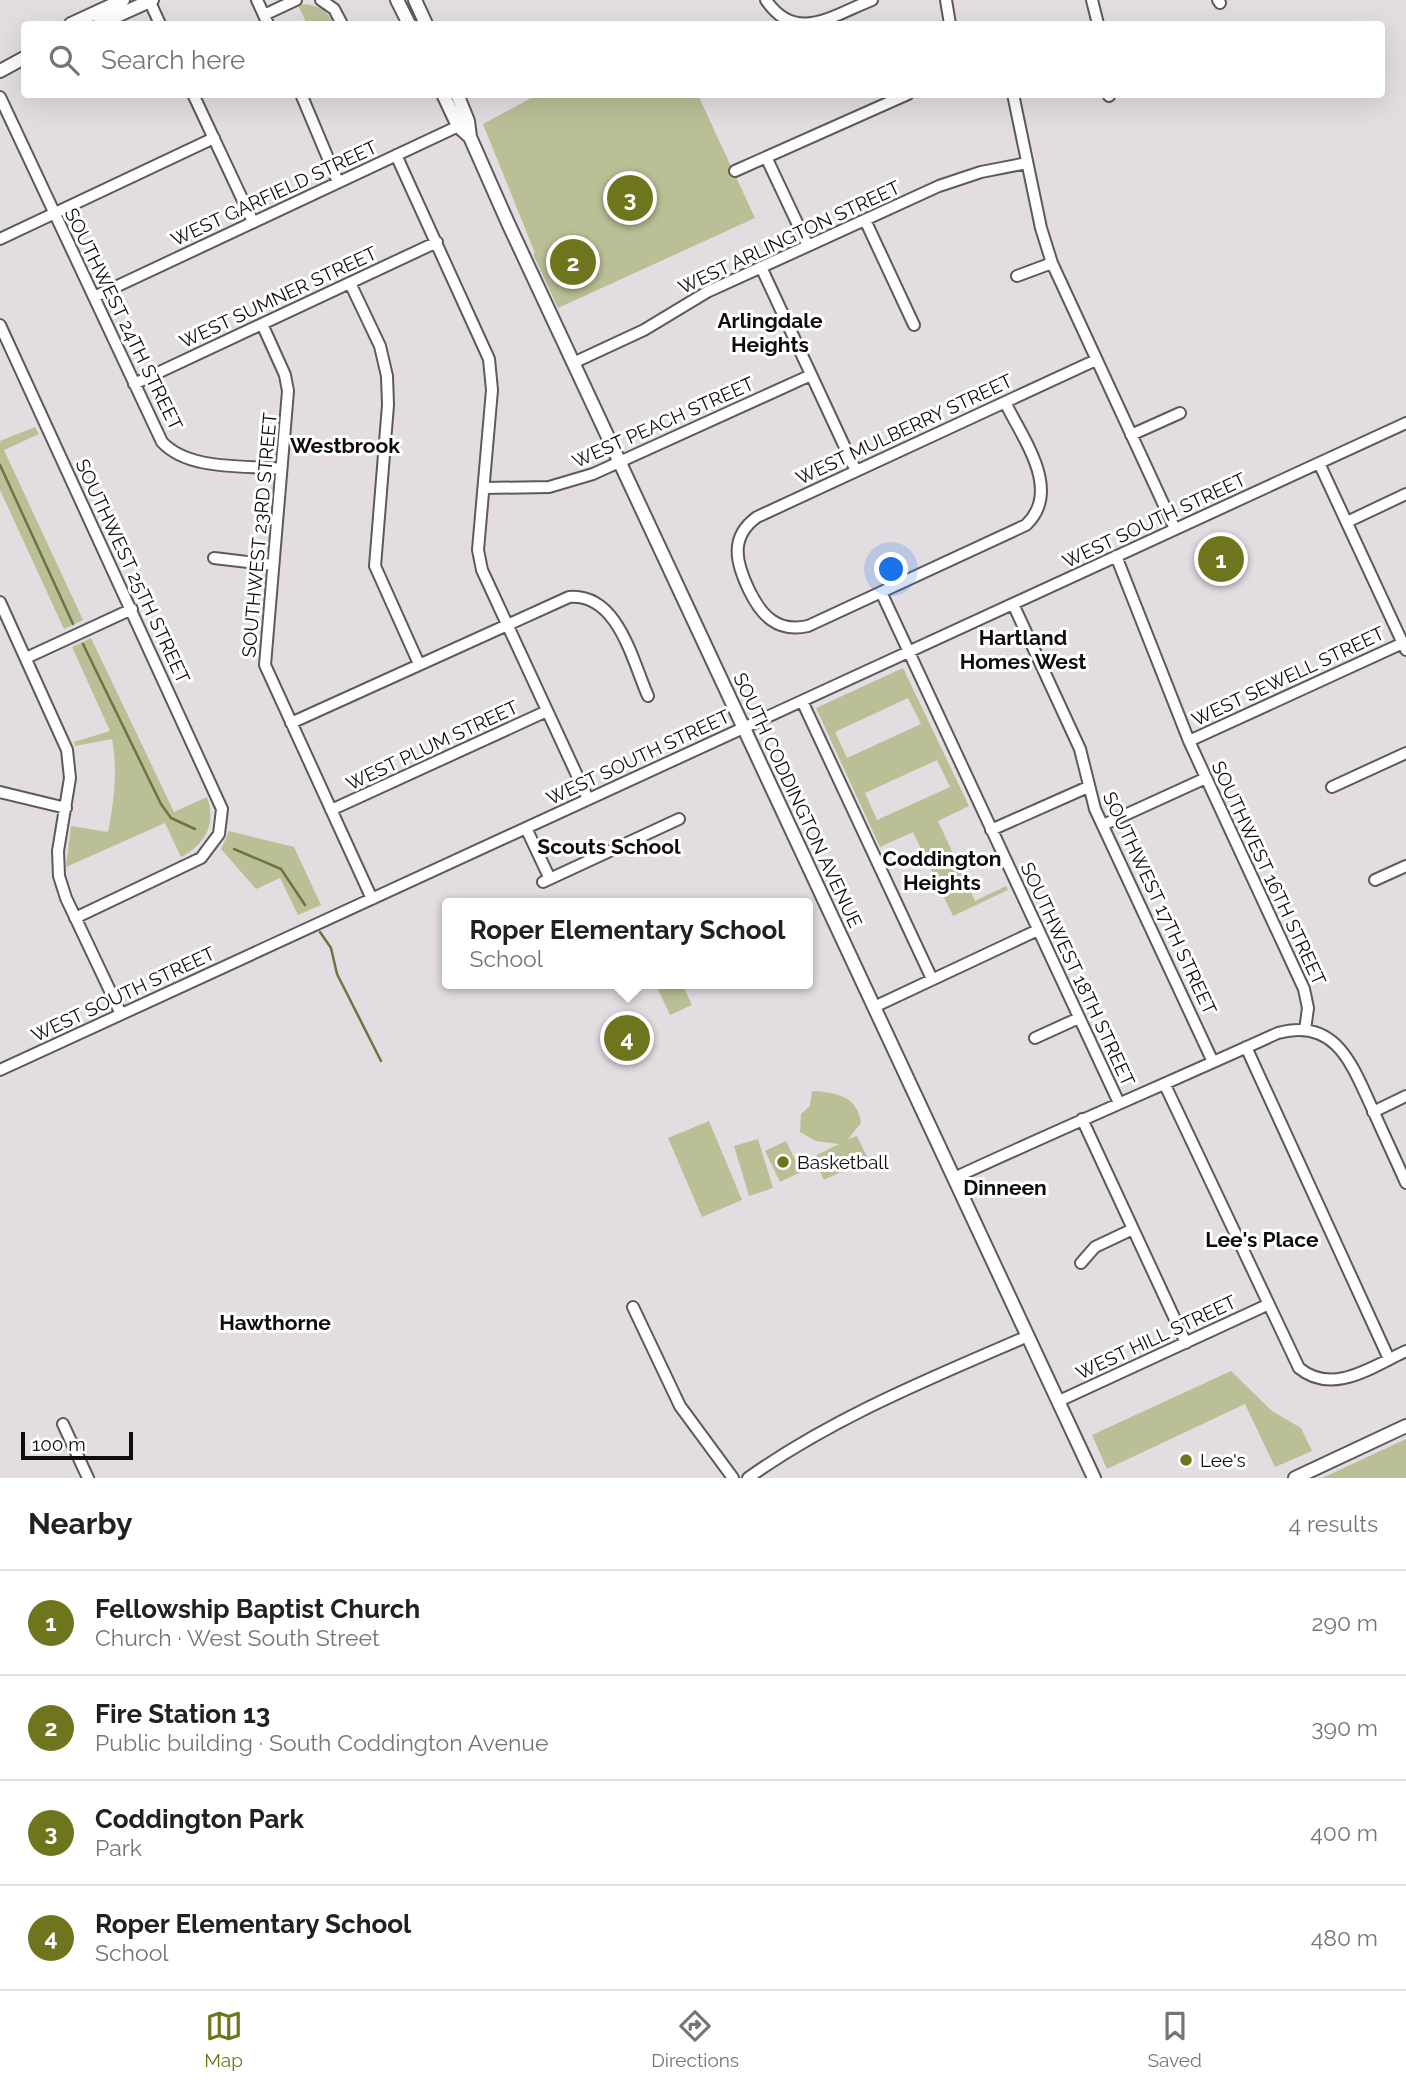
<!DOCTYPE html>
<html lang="en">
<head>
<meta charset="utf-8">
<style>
  :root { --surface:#fff; --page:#f2f2f2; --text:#202124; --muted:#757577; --line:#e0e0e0; --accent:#6f751d }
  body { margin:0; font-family:Raleway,sans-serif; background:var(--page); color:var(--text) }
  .scale { position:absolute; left:21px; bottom:18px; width:112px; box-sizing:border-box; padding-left:7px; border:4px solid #0e0c0d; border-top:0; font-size:19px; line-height:24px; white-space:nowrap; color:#0e0c0d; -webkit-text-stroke:5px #fff; paint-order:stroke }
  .you { position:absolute; left:892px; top:570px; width:24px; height:24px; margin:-18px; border:5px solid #fff; border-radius:50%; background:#1a73e8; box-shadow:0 0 0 10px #1a73e833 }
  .badge { display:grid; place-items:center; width:46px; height:46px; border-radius:50%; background:var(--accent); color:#fff; font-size:23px; font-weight:700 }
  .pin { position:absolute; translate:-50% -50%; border:4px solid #fff; box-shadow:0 2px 7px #0006 }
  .popup { position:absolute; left:442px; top:898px; width:371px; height:91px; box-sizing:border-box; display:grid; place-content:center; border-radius:7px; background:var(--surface); filter:drop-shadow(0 2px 5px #0005); font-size:23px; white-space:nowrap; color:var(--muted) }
  .popup b { font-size:26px; color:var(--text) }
  .popup::after { content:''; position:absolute; left:50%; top:100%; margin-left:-14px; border:14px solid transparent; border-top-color:var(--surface) }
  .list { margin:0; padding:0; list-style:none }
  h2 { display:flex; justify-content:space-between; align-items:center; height:91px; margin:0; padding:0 28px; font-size:30px }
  h2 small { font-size:23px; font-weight:400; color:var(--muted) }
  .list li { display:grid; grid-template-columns:46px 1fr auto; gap:21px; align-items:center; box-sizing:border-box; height:105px; padding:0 28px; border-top:2px solid var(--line) }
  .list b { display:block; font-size:26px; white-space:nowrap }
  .list p { margin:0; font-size:23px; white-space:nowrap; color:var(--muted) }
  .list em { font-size:23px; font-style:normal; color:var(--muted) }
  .icon { flex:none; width:38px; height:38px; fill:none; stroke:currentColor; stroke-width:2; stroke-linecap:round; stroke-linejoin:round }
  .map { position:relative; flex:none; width:1406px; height:1478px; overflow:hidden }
  .search { position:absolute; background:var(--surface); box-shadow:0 7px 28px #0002; left:21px; right:21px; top:21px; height:77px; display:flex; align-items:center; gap:18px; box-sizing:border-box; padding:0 24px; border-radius:7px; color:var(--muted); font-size:26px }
  .sheet { height:511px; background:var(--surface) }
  nav { display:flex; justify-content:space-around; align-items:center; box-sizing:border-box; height:98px; border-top:2px solid var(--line); background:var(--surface); font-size:19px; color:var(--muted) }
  nav a { display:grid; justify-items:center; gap:4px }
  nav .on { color:var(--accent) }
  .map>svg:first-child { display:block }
  .green { fill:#babf95; fill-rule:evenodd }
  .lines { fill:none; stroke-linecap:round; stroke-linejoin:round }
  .stream { stroke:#6f7343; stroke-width:2.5 }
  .minor-casing { stroke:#5e595c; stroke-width:14 }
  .major-casing { stroke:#5e595c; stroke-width:16 }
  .minor { stroke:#fff; stroke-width:10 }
  .major { stroke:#fff; stroke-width:12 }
  .poi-dot { fill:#6f751d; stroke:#fff; stroke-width:2.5 }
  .labels { text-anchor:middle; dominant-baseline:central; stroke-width:6; stroke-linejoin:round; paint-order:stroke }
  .street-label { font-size:19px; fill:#0e0c0d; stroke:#fff }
  .poi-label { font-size:19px; fill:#0e0c0d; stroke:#fff; text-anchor:start }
  .neighbourhood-label { font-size:21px; font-weight:bold; fill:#0e0c0d; stroke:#fff }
</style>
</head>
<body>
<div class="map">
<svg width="1406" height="1478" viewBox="0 0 1406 1478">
  <rect width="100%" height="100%" fill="#e3dde1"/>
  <!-- green -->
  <path class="green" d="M307 4 323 9 335 24H307L298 5Z
    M537 95H698L755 218 558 308 533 254 535 253 483 124Z
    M35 427 39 434 4 450 83 620 64 629 0 490V441Z
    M91 638 174 812 207 797C217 823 205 845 181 857L165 823 66 867 71 826 108 832C114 801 118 770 112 739L75 746 74 742 110 731 72 647Z
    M903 668 969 806 938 821 975 901 1006 886 1008 890 953 916 913 832 880 847 816 708ZM908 698 921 724 847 758 835 732ZM937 760 950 787 877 820 865 793Z
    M229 831 294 847 321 905 298 915 280 878 256 889 221 849Z
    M682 984 692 1005 670 1015 656 985Z
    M812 1091C835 1092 858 1096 861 1123L848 1139 857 1136 868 1159 824 1180 813 1157 839 1144 816 1141 800 1132 801 1114 810 1106Z
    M709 1121 742 1200 702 1217 668 1138Z
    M758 1139 773 1188 749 1196 734 1146Z
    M786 1141 801 1172 780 1182 765 1151Z
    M1231 1371 1272 1411 1301 1428 1312 1451 1275 1467 1245 1404 1107 1469 1092 1435Z
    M1406 1439V1478H1322Z"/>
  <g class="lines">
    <!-- stream -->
    <path class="stream" d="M0 465 73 624
      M83 644 161 804 171 818 195 829
      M234 849 281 869 305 905
      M320 932 331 948 337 974 381 1061"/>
    <!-- minor casing -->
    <g class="minor-casing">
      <path id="minor" d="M149 0 160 24
        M257 0 268 24
        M321 0 334 9 342 24
        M766 0C796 45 835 14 872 0
        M946 0 950 24
        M1092 0 1098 24
        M1218 0 1220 3
        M264 15 296 0
        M193 94 253 222
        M301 94 338 182
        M1013 94 1041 228 1052 263 1175 529
        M1109 94V96
        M0 97 162 442C189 471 244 465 281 469
        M396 155 489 359 492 390 478 550 482 570 588 799
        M766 157 808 246
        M735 171 908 94
        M865 220 914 325
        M0 239 214 138
        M761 267 856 471
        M1017 276 1052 263
        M350 283 380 346 387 376 388 405 375 566 419 664
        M94 297 465 123
        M262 324 285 375 288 391 265 665 372 899
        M0 325 222 809 219 834 201 858 75 918
        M573 363 644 330 707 292 939 186 981 172 1027 163
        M134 384 437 242
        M1005 402C1022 438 1063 490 1026 525L808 626C777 633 761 615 749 590 736 563 729 537 757 517 870 465 983 413 1096 360
        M1131 435 1180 413
        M1319 463 1406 650
        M484 488 549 487 593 474 811 375
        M1347 522 1406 494
        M1116 556 1189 741 1304 989 1308 1008 1305 1030
        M214 558 273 565
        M881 592 1119 1103
        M0 602 67 750 70 778 58 851 59 876 66 898 121 1014
        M1013 604 1080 749 1095 809 1213 1062
        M26 658 132 609
        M802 701 932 979
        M291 723 569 597C618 593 632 660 648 696
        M1189 741 1403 643
        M1332 787 1406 753
        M0 792 66 808
        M331 810 547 711
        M1103 825 1206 778
        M526 828 550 879
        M991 830 1088 787
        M1375 880 1406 866
        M543 882 679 819
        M874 1007 1038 930
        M1035 1038 1079 1018
        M1246 1047 1389 1359
        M0 1070 1406 423
        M1165 1085 1299 1368C1333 1396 1373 1366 1406 1351
        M1373 1112 1406 1096
        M1082 1119 1186 1343
        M954 1178C1062 1128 1170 1082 1278 1033 1336 1017 1352 1065 1372 1108 1383 1133 1395 1158 1406 1183
        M1081 1263 1095 1247 1133 1229
        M633 1307 680 1406 733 1478
        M1059 1401 1267 1305
        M63 1424 88 1478
        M748 1478C834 1417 931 1378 1028 1336"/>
    </g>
    <!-- major casing -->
    <g class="major-casing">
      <path id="major" d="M397 0 409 24
        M415 0 426 24
        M71 24 123 0
        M99 24 152 0
        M0 71 24 58
        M443 94 458 126 470 137
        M457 94 468 121 470 137 508 223 1094 1478
        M1295 1478 1406 1426"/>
    </g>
    <!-- minor -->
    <use href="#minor" class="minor"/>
    <!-- major -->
    <use href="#major" class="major"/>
  </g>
  <!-- markers -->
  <g class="poi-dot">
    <circle cx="783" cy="1162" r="7"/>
    <circle cx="1186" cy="1460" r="7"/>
  </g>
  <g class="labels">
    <!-- street labels -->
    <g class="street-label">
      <text transform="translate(274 193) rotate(-25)">WEST GARFIELD STREET</text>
      <text transform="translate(789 237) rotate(-25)">WEST ARLINGTON STREET</text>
      <text transform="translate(278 297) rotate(-25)">WEST SUMNER STREET</text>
      <text transform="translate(124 319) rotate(64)">SOUTHWEST 24TH STREET</text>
      <text transform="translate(663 422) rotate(-24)">WEST PEACH STREET</text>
      <text transform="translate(904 429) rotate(-25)">WEST MULBERRY STREET</text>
      <text transform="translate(1154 520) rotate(-25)">WEST SOUTH STREET</text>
      <text transform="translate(259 535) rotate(-85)">SOUTHWEST 23RD STREET</text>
      <text transform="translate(133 571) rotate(65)">SOUTHWEST 25TH STREET</text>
      <text transform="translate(1288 676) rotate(-25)">WEST SEWELL STREET</text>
      <text transform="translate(432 745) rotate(-25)">WEST PLUM STREET</text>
      <text transform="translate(638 757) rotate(-25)">WEST SOUTH STREET</text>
      <text transform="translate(798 800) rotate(65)">SOUTH CODDINGTON AVENUE</text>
      <text transform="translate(1269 873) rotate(65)">SOUTHWEST 16TH STREET</text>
      <text transform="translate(1160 903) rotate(65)">SOUTHWEST 17TH STREET</text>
      <text transform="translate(1078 974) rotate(65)">SOUTHWEST 18TH STREET</text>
      <text transform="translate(123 994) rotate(-25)">WEST SOUTH STREET</text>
      <text transform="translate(1156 1337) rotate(-25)">WEST HILL STREET</text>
    </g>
    <!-- poi labels -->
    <g class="poi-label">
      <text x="797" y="1162">Basketball</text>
      <text x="1200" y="1460">Lee's</text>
    </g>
    <!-- neighbourhood labels -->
    <g class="neighbourhood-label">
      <text x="770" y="320">Arlingdale<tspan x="770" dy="24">Heights</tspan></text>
      <text x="345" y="445">Westbrook</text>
      <text x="1023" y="637">Hartland<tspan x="1023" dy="24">Homes West</tspan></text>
      <text x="609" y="846">Scouts School</text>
      <text x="942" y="858">Coddington<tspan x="942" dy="24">Heights</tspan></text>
      <text x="1005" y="1187">Dinneen</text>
      <text x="1262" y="1239">Lee's Place</text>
      <text x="275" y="1322">Hawthorne</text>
    </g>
  </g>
</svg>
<div class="scale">100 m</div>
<div class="you"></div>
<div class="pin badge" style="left:1221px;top:559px">1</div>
<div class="pin badge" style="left:573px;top:262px">2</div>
<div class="pin badge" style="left:630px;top:198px">3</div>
<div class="pin badge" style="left:627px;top:1038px">4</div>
<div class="popup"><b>Roper Elementary School</b>School</div>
<div class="search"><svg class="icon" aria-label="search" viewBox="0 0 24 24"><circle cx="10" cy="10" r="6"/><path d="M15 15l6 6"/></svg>Search here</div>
</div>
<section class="sheet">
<h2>Nearby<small>4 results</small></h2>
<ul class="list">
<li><span class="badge">1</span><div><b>Fellowship Baptist Church</b><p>Church · West South Street</p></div><em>290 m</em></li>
<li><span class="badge">2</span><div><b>Fire Station 13</b><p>Public building · South Coddington Avenue</p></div><em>390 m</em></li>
<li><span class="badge">3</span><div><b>Coddington Park</b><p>Park</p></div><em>400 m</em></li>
<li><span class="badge">4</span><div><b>Roper Elementary School</b><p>School</p></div><em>480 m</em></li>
</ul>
</section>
<nav>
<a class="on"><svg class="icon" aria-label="map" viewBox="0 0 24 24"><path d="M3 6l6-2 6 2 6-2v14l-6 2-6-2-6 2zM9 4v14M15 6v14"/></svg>Map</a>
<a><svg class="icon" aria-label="directions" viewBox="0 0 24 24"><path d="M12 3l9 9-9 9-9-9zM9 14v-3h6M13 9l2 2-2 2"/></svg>Directions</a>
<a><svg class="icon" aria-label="saved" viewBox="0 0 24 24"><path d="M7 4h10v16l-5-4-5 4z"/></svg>Saved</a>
</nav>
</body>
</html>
